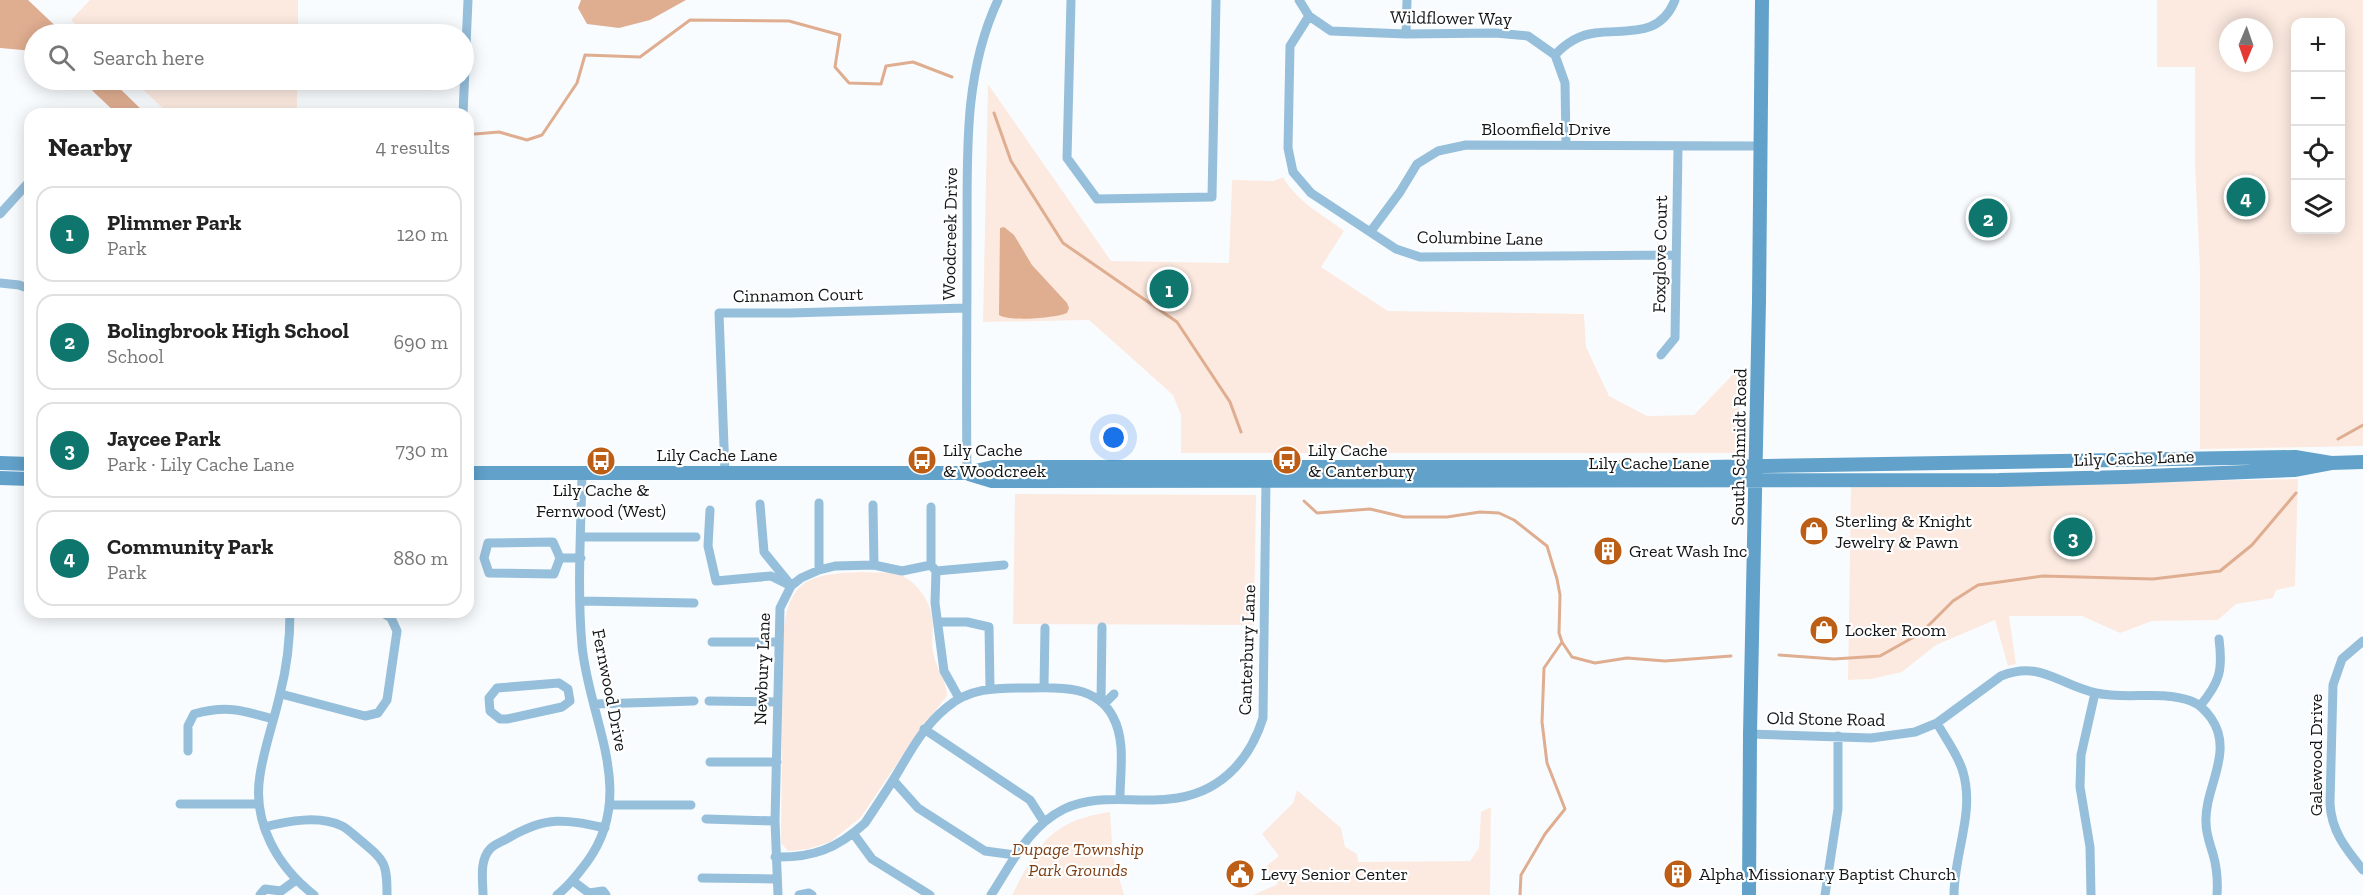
<!DOCTYPE html>
<html lang="en">
<head>
<meta charset="utf-8">
<style>
  :root { --surface:#fff; --page:#f2f2f2; --text:#222; --muted:#767676; --line:#e0e0e0; --accent:#0f766e }
  body { margin:0; font-family:"Zilla Slab",serif; background:var(--page); color:var(--text) }
  .controls { position:absolute; right:18px; top:18px; display:grid; overflow:hidden; border-radius:12px; box-shadow:0 3px 15px #0003 }
  .controls button { width:54px; height:54px; display:grid; place-items:center; padding:0; border:0; border-bottom:2px solid var(--line); background:var(--surface); color:var(--text); font:30px sans-serif }
  .compass { position:absolute; left:2219px; top:18px; width:54px; height:54px; border-radius:50%; background:var(--surface); box-shadow:0 3px 15px #0003; rotate:182deg }
  .you { position:absolute; left:1114px; top:438px; width:21px; height:21px; margin:-15px; border:4px solid #fff; border-radius:50%; background:#1a73e8; box-shadow:0 0 0 9px #1a73e833 }
  .badge { display:grid; place-items:center; width:39px; height:39px; border-radius:50%; background:var(--accent); color:#fff; font-size:20px; font-weight:700 }
  .pin { position:absolute; translate:-50% -50%; border:3px solid #fff; box-shadow:0 2px 6px #0006 }
  .list { margin:0; padding:0; list-style:none }
  h2 { display:flex; justify-content:space-between; align-items:center; height:78px; margin:0; padding:0 24px; font-size:26px }
  h2 small { font-size:20px; font-weight:400; color:var(--muted) }
  .list li { display:grid; grid-template-columns:39px 1fr auto; gap:18px; align-items:center; box-sizing:border-box; height:96px; margin:0 12px 12px; padding:0 12px; border:2px solid var(--line); border-radius:18px }
  .list b { display:block; font-size:22px; white-space:nowrap }
  .list p { margin:0; font-size:20px; white-space:nowrap; color:var(--muted) }
  .list em { font-size:20px; font-style:normal; color:var(--muted) }
  .icon { flex:none; width:33px; height:33px; fill:none; stroke:currentColor; stroke-width:2; stroke-linecap:round; stroke-linejoin:round }
  .map { position:relative; flex:none; width:2363px; height:895px; overflow:hidden }
  .search { position:absolute; background:var(--surface); box-shadow:0 3px 15px #0003; left:24px; top:24px; width:450px; height:66px; display:flex; align-items:center; gap:15px; box-sizing:border-box; padding:0 21px; border-radius:33px; color:var(--muted); font-size:22px }
  .panel { position:absolute; background:var(--surface); box-shadow:0 3px 15px #0003; left:24px; top:108px; width:450px; height:510px; border-radius:18px }
  .map>svg:first-child { display:block }
  .green { fill:#fceae0; fill-rule:evenodd }
  .water { fill:#dfad90 }
  .lines { fill:none; stroke-linecap:round; stroke-linejoin:round }
  .stream { stroke:#dfad90; stroke-width:3 }
  .street { stroke:#96bfdb; stroke-width:9 }
  .secondary { stroke:#61a1ca; stroke-width:14 }
  .labels { text-anchor:middle; dominant-baseline:central; stroke-width:4.5; stroke-linejoin:round; paint-order:stroke }
  .street-label { font-size:18px; fill:#131517; stroke:#fff }
  .poi-label { font-size:18px; fill:#131517; stroke:#fff; text-anchor:start }
  .park-label { font-size:18px; font-style:italic; fill:#7d3f13; stroke:#fff }
</style>
</head>
<body>
<div class="map">
<svg width="2363" height="895" viewBox="0 0 2363 895">
  <rect width="100%" height="100%" fill="#f9fcff"/>
  <!-- green -->
  <path class="green" d="M90 0H298V34H86L71 20Z
    M2157 0H2363V446L2200 449V271L2195 165V67H2157ZM2296 22H2340V230H2296ZM2228 27H2264V63H2228Z
    M133 80H297V114H169Z
    M988 84 1111 261 1229 263 1232 180 1274 181 1283 177C1297 202 1322 214 1344 231L1321 267 1388 311 1584 314 1586 347 1609 396 1647 416 1694 415 1740 367 1739 453H1181V415L1173 395 1089 320 983 322Z
    M2298 479 2295 586 2276 590 2273 598 2236 604 2218 620 2152 621 2120 633 2082 616H2009L2016 664 2008 666 1995 620 1936 645 1902 672 1871 679 1848 680 1851 487Z
    M1015 494 1256 495 1254 625 1013 624Z
    M861 572C872 573 883 572 894 573 913 577 929 598 932 616 934 628 931 640 933 653 936 668 947 681 947 696L919 731 861 817 830 842 808 849 788 851 781 843 783 640C787 580 807 574 861 572Z
    M1297 790 1341 828 1345 847 1357 854 1358 862 1470 861 1479 848 1481 812 1491 807 1490 895H1253L1278 884 1265 867 1279 856 1262 834 1293 803Z
    M1110 812 1113 857 1124 895H1012C1038 845 1050 821 1110 812Z"/>
  <!-- water -->
  <path class="water" d="M0 0H28L64 34H34V51L0 48Z
    M581 0H686L650 20 619 28 587 24 578 8Z
    M81 80H111L146 114H117Z
    M1004 227 1014 235 1032 265 1067 303 1069 308 1067 313C1055 318 1009 322 999 315L1000 228Z"/>
  <g class="lines">
    <!-- stream -->
    <path class="stream" d="M994 113 1011 161 1063 243 1177 322 1230 402 1241 432
      M475 134 499 132 527 140 542 135 577 83 585 55 640 57 690 20 789 21 840 35 835 67 849 83 881 84 886 66 913 62 952 77
      M2338 439 2363 425
      M1304 501 1317 513 1370 509 1404 517H1447L1480 512 1499 513 1514 520 1547 546 1557 579 1560 595 1559 633 1562 642 1572 657 1595 663 1627 658 1665 661 1731 656
      M1779 655 1834 659 1880 656 1921 633 1953 601 1978 585 2043 576 2153 579 2220 571 2252 545 2296 493
      M1520 895 1521 875 1545 834 1565 809 1547 763 1542 722 1544 668 1562 642"/>
    <!-- street -->
    <path class="street" d="M1071 0 1067 158 1097 199 1212 197 1216 0
      M1299 0 1309 16 1331 31 1406 34 1495 33 1528 36 1555 55 1565 83 1566 144
      M1309 16 1290 46 1288 148 1293 172 1311 193 1396 249 1420 257 1676 255
      M1406 34 1407 0
      M1555 55C1566 43 1579 35 1595 33 1627 29 1660 38 1675 0
      M463 114 468 0
      M0 214 29 182
      M1371 231 1400 192 1417 164 1438 151 1466 145 1760 146
      M0 283 19 285 30 289
      M1661 355 1675 338 1678 147
      M725 473 719 313H790L966 308
      M967 473C966 399 967 325 967 250 968 165 961 79 998 0
      M760 504 764 552 790 584
      M873 505 874 565
      M710 510 708 546 716 581 771 576 791 586
      M581 537H696
      M560 558 554 574 489 573 484 558 488 543 553 542 560 558H581
      M931 565V507
      M819 570V503
      M936 571 1004 565
      M580 601 694 603
      M290 612C290 640 287 667 280 694 274 721 264 748 260 775 252 823 278 867 314 895
      M938 622H967L989 627 990 688
      M2363 641 2342 659 2333 685 2330 803C2331 831 2346 849 2363 870
      M712 642H778
      M559 683 568 689 570 701 562 707 507 719H500L490 711 489 698 497 688Z
      M1044 687 1045 628
      M281 694 365 716 378 713 387 700 397 631 391 618 381 612
      M709 701 777 702
      M1101 702 1102 627
      M594 704 694 701
      M1104 704 1114 694
      M2200 706C2220 682 2223 670 2219 639
      M1937 723C1945 738 1958 754 1963 772 1975 813 1954 853 1954 895
      M924 729 1030 800 1044 822
      M1750 734 1871 738 1915 732 1937 723 2001 676C2041 660 2059 685 2096 693 2126 700 2163 690 2191 701 2199 704 2206 711 2211 718 2235 752 2204 788 2206 823 2206 834 2210 844 2213 854 2217 868 2218 881 2217 895
      M188 751V726L194 714C226 705 242 710 273 719
      M710 762H777
      M893 780 918 808 985 851 1015 855
      M180 804H259
      M610 805H691
      M706 819 775 821
      M264 827C288 821 319 815 342 826 348 829 355 836 360 840 385 861 387 862 387 895
      M853 833 872 859 930 895
      M775 857C812 858 837 849 865 823 875 808 885 793 895 777 910 752 923 727 946 708 970 687 998 688 1028 688 1058 687 1097 685 1113 717 1126 741 1120 772 1120 798
      M702 878 776 879
      M573 881 589 893 603 891 606 895
      M260 895 265 889 281 891 296 880
      M483 895C483 881 479 861 490 849 494 844 504 841 510 837 547 816 564 819 605 828
      M557 895C569 886 578 874 587 862 638 793 589 720 582 646 577 589 581 530 582 473
      M778 895 775 821 780 608 791 586 801 578 819 570 835 566 874 565 902 571 931 565 936 571 935 603 944 671 959 698
      M799 895 809 893 812 895
      M991 895C1012 863 1028 827 1064 809 1098 793 1133 803 1169 799 1217 795 1249 763 1263 718L1266 481
      M1825 895 1838 809V736
      M2091 895 2090 847 2080 787 2081 755 2095 693"/>
    <!-- secondary -->
    <path class="secondary" d="M0 463 30 464
      M468 473H967L993 467H1710L2295 457 2331 463
      M969 474 992 481 1999 480 2125 477 2294 470 2331 463 2363 462
      M0 478 30 479
      M1749 895 1750 734 1759 301 1762 0"/>
  </g>
  <!-- icons -->
  <defs>
    <g id="bus-disc" transform="scale(1.5)"><circle r="9.5" fill="#bc5e15" stroke="#fff"/><path d="M-5-6H5V4H4V6H2V4H-2V6H-4V4H-5ZM-3.5-4V0h7V-4ZM-3.5 1.2v1.5H-2V1.2ZM2 1.2v1.5H3.5V1.2Z" fill="#fff"/></g>
    <g id="shop-disc" transform="scale(1.5)"><circle r="9.5" fill="#bc5e15" stroke="#fff"/><path d="M-5-2.5h2.3a2.7 3.5 0 0 1 5.4 0H5L5.5 6h-11ZM-1.5-2.5h3a1.5 2.3 0 0 0-3 0Z" fill="#fff"/></g>
    <g id="building-disc" transform="scale(1.5)"><circle r="9.5" fill="#bc5e15" stroke="#fff"/><path d="M-4-6H4V6H1V3H-1V6H-4ZM-2.5-4.3h1.7v1.8h-1.7ZM.8-4.3h1.7v1.8H.8ZM-2.5-1h1.7V.8h-1.7ZM.8-1h1.7V.8H.8Z" fill="#fff"/></g>
    <g id="civic-disc" transform="scale(1.5)"><circle r="9.5" fill="#bc5e15" stroke="#fff"/><path d="M-.6-6.5H3V-4.5H.6V-3L4-1V1h2V6H-6V1h2V-1L-.6-3ZM-1.2 2.5V6h2.4V2.5Z" fill="#fff"/></g>
  </defs>
  <g fill-rule="evenodd">
    <use href="#bus-disc" x="922" y="460"/>
    <use href="#bus-disc" x="1287" y="460"/>
    <use href="#bus-disc" x="601" y="461"/>
    <use href="#shop-disc" x="1814" y="531"/>
    <use href="#building-disc" x="1608" y="551"/>
    <use href="#shop-disc" x="1824" y="630"/>
    <use href="#civic-disc" x="1240" y="874"/>
    <use href="#building-disc" x="1678" y="874"/>
  </g>
  <g class="labels">
    <!-- street labels -->
    <g class="street-label">
      <text transform="translate(1451 18) rotate(1)">Wildflower Way</text>
      <text x="1546" y="129">Bloomfield Drive</text>
      <text transform="translate(950 234) rotate(-89)">Woodcreek Drive</text>
      <text transform="translate(1480 238) rotate(1)">Columbine Lane</text>
      <text transform="translate(1660 254) rotate(-89)">Foxglove Court</text>
      <text transform="translate(798 295) rotate(-1)">Cinnamon Court</text>
      <text transform="translate(1739 447) rotate(-89)">South Schmidt Road</text>
      <text x="717" y="455">Lily Cache Lane</text>
      <text transform="translate(2134 458) rotate(-2)">Lily Cache Lane</text>
      <text x="1649" y="463">Lily Cache Lane</text>
      <text transform="translate(1247 650) rotate(-88)">Canterbury Lane</text>
      <text transform="translate(762 669) rotate(-88)">Newbury Lane</text>
      <text transform="translate(610 690) rotate(79)">Fernwood Drive</text>
      <text transform="translate(1826 719) rotate(1)">Old Stone Road</text>
      <text transform="translate(2316 755) rotate(-90)">Galewood Drive</text>
    </g>
    <!-- poi labels -->
    <g class="poi-label">
      <text x="943" y="450">Lily Cache<tspan x="943" dy="21">&amp; Woodcreek</tspan></text>
      <text x="1308" y="450">Lily Cache<tspan x="1308" dy="21">&amp; Canterbury</tspan></text>
      <text x="601" y="490" text-anchor="middle">Lily Cache &amp;<tspan x="601" dy="21">Fernwood (West)</tspan></text>
      <text x="1835" y="521">Sterling &amp; Knight<tspan x="1835" dy="21">Jewelry &amp; Pawn</tspan></text>
      <text x="1629" y="551">Great Wash Inc</text>
      <text x="1845" y="630">Locker Room</text>
      <text x="1261" y="874">Levy Senior Center</text>
      <text x="1699" y="874">Alpha Missionary Baptist Church</text>
    </g>
    <!-- park labels -->
    <g class="park-label">
      <text x="1078" y="849">Dupage Township<tspan x="1078" dy="21">Park Grounds</tspan></text>
    </g>
  </g>
</svg>
<div class="controls">
<button>+</button>
<button>−</button>
<button><svg class="icon" aria-label="locate" viewBox="0 0 24 24"><circle cx="12" cy="12" r="6"/><path d="M12 2v4M12 18v4M2 12h4M18 12h4"/></svg></button>
<button><svg class="icon" aria-label="layers" viewBox="0 0 24 24"><path d="M12 4l9 5-9 5-9-5zM3 14l9 5 9-5"/></svg></button>
</div>
<svg class="compass" viewBox="-18 -18 36 36"><path d="M0-13l5 13h-10z" fill="#e53935"/><path d="M0 13l5-13h-10z" fill="#767676"/></svg>
<div class="you"></div>
<div class="pin badge" style="left:1169px;top:289px">1</div>
<div class="pin badge" style="left:1988px;top:218px">2</div>
<div class="pin badge" style="left:2073px;top:537px">3</div>
<div class="pin badge" style="left:2246px;top:197px">4</div>
<div class="search"><svg class="icon" aria-label="search" viewBox="0 0 24 24"><circle cx="10" cy="10" r="6"/><path d="M15 15l6 6"/></svg>Search here</div>
<section class="panel">
<h2>Nearby<small>4 results</small></h2>
<ul class="list">
<li><span class="badge">1</span><div><b>Plimmer Park</b><p>Park</p></div><em>120 m</em></li>
<li><span class="badge">2</span><div><b>Bolingbrook High School</b><p>School</p></div><em>690 m</em></li>
<li><span class="badge">3</span><div><b>Jaycee Park</b><p>Park · Lily Cache Lane</p></div><em>730 m</em></li>
<li><span class="badge">4</span><div><b>Community Park</b><p>Park</p></div><em>880 m</em></li>
</ul>
</section>
</div>
</body>
</html>
